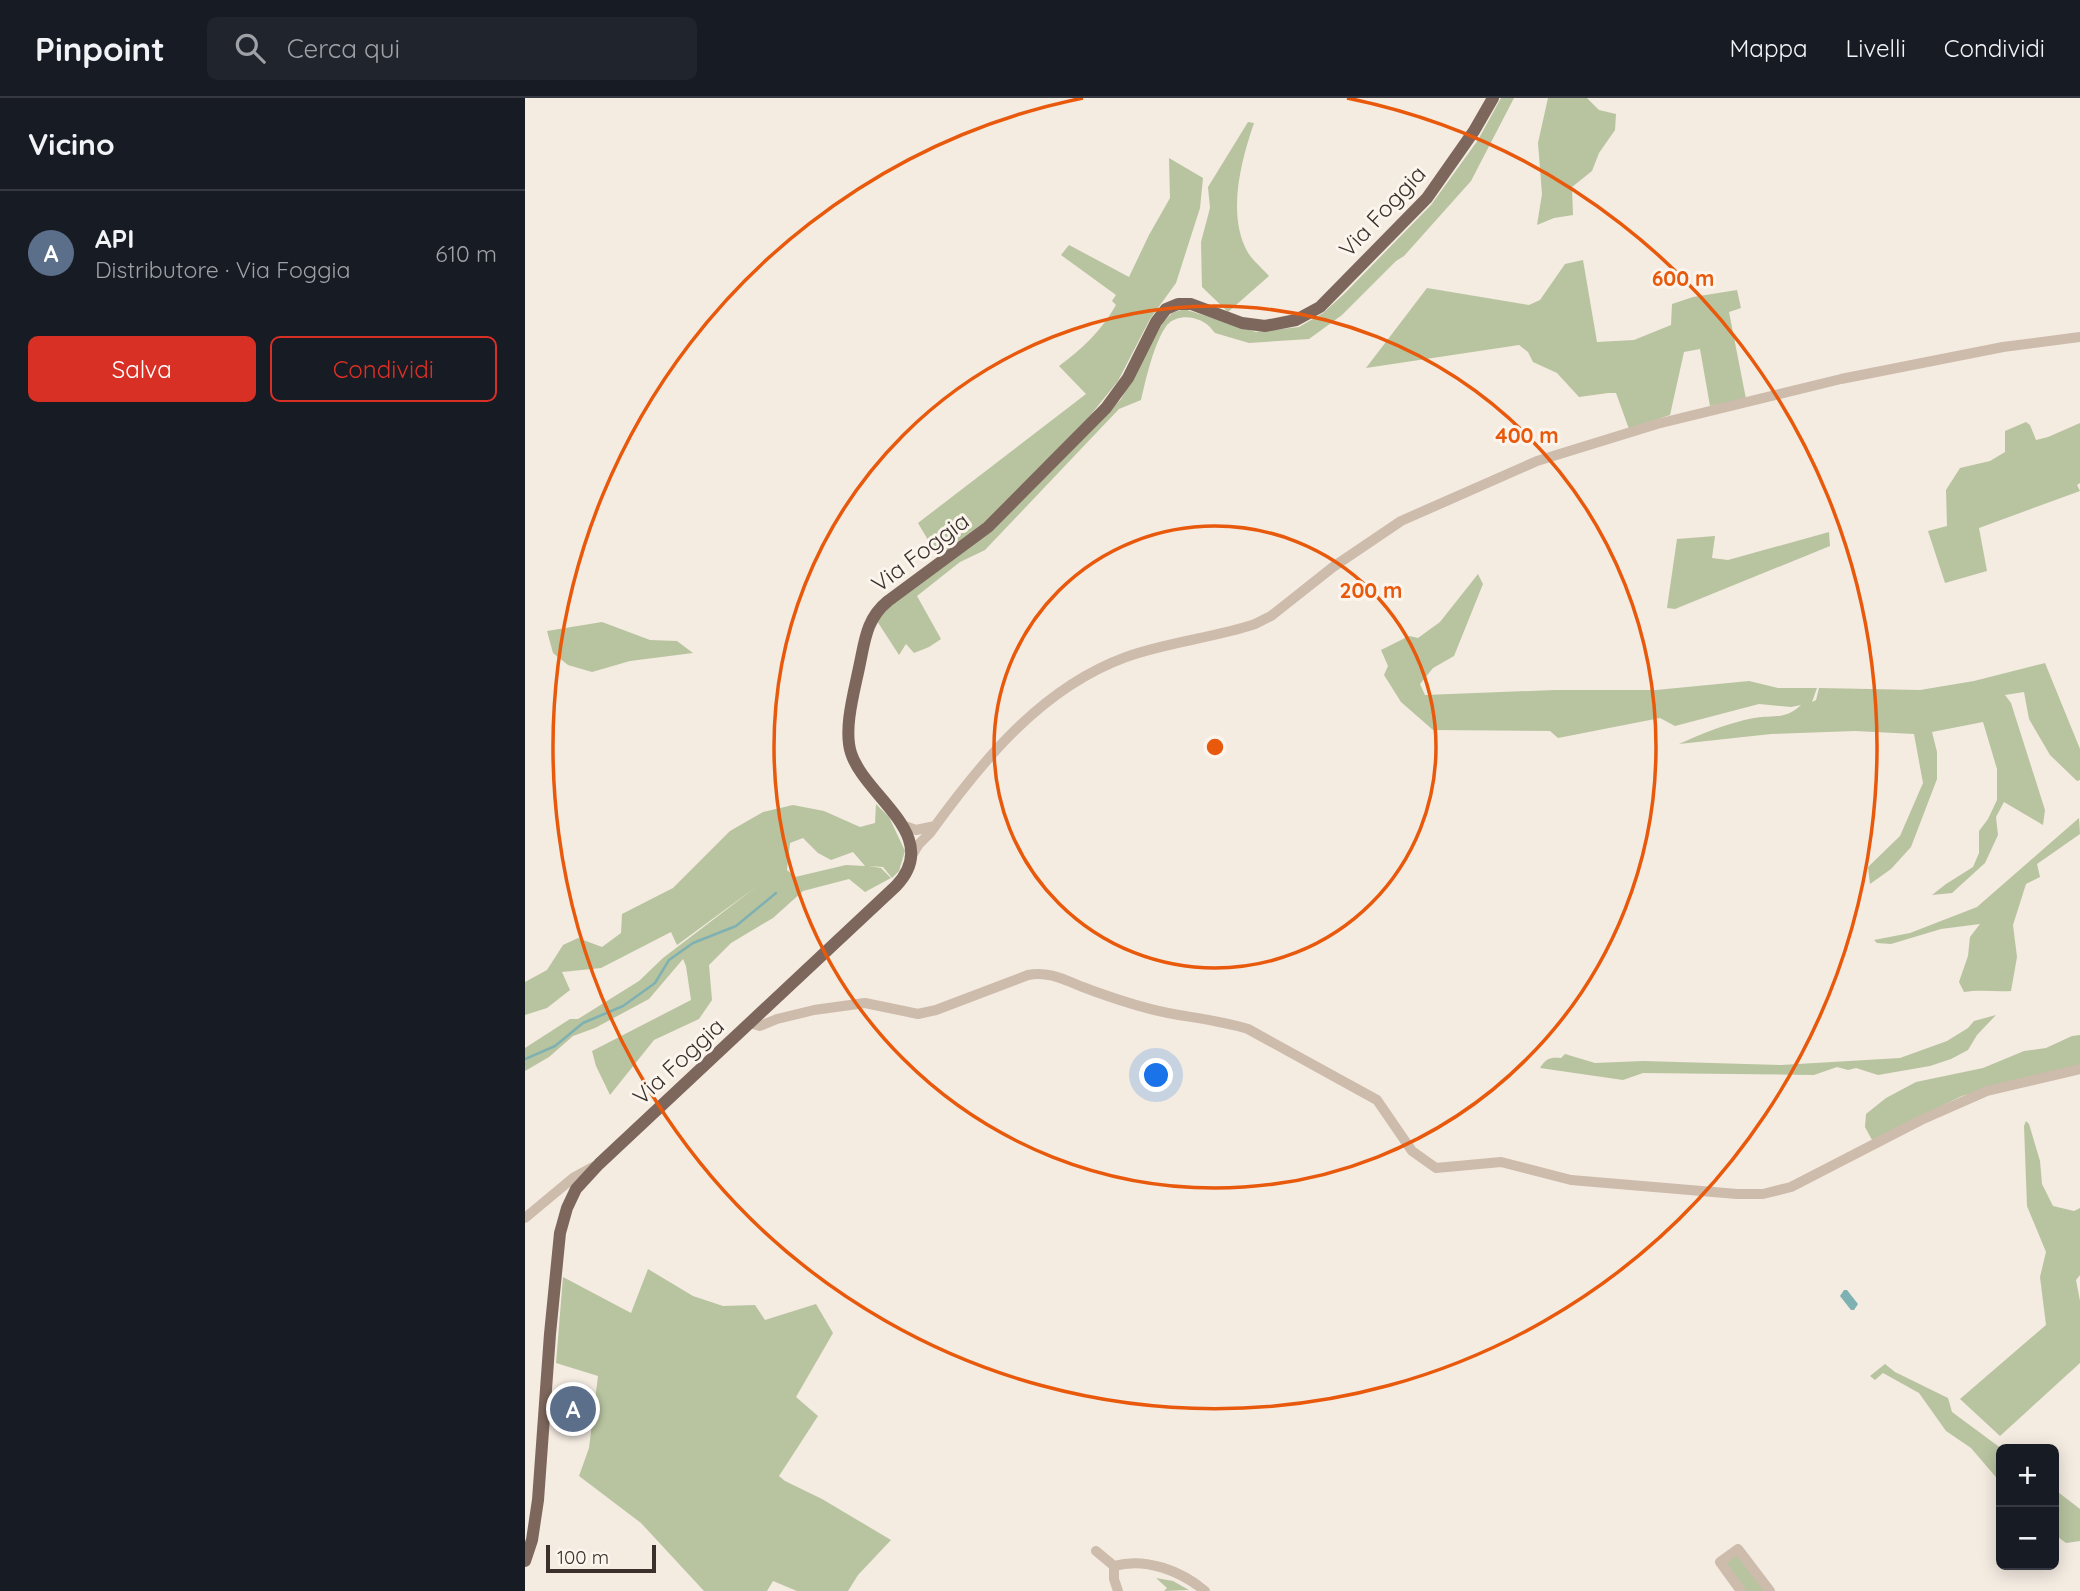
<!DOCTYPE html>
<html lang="it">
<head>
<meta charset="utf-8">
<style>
  :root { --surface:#171b24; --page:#20242c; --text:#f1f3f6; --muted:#9ea1a6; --line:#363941; --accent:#d93025 }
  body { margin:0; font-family:Quicksand,sans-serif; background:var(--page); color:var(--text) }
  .controls { position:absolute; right:21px; bottom:21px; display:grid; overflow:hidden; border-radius:10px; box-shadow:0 4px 18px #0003 }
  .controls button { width:63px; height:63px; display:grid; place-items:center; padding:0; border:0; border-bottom:2px solid var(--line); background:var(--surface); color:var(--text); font:35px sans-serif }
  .scale { position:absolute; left:21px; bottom:18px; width:110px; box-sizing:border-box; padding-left:7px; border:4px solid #3b302b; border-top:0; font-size:19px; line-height:24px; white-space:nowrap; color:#3b302b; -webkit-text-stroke:5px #fbf5ee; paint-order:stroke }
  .you { position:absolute; left:632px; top:978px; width:24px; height:24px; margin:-18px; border:5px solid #fff; border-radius:50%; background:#1a73e8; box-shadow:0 0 0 10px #1a73e833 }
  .badge { display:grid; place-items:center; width:46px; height:46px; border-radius:50%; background:var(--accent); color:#fff; font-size:23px; font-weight:700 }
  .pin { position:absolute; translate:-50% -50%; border:4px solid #fff; box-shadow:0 2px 7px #0006 }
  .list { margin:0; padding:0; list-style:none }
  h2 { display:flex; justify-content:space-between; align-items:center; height:91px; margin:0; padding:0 28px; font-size:30px }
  h2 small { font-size:23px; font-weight:400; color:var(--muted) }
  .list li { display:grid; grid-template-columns:46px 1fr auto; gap:21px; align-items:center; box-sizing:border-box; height:126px; padding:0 28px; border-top:2px solid var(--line) }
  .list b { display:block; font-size:26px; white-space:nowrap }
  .list p { margin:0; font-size:23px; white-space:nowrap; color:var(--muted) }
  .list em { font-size:23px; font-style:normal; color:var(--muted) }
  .actions { display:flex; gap:14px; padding:21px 28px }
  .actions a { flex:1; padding:16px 0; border:2px solid var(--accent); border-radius:10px; text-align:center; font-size:24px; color:var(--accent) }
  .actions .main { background:var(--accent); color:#fff }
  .icon { flex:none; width:38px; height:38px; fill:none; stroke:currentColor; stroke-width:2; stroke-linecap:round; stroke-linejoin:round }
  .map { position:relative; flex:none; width:1555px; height:1493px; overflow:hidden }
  header { display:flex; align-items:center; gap:42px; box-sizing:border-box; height:98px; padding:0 35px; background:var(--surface); border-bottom:2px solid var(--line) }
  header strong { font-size:33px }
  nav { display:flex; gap:38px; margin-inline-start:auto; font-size:24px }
  .search { width:490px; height:63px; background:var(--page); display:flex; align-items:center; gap:18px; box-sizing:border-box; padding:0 24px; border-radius:10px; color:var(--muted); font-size:26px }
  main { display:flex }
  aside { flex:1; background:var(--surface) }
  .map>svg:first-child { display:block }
  .green { fill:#b8c4a0; fill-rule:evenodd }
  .water { fill:#7fb0b2 }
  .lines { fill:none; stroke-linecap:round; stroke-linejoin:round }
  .stream { stroke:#7fb0b2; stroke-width:2.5 }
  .minor { stroke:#cdbbac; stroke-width:10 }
  .major { stroke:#7d675c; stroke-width:12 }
  .ring { fill:none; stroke:#e8590c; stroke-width:3.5 }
  .labels { text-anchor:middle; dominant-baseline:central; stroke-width:6; stroke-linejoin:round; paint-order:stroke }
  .street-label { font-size:23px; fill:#3b302b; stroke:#fbf5ee }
  .centre { fill:#e8590c; stroke:#fbf5ee; stroke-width:3.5 }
  .ring-label { font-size:21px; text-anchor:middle; font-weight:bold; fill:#e8590c; stroke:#fbf5ee; stroke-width:6; stroke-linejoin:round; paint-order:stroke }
</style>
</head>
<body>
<header>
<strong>Pinpoint</strong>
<div class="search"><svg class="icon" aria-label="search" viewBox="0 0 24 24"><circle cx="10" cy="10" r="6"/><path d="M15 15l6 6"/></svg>Cerca qui</div>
<nav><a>Mappa</a><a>Livelli</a><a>Condividi</a></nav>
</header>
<main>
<aside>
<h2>Vicino<small></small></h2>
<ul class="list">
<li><span class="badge" style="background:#5c6f8a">A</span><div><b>API</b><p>Distributore · Via Foggia</p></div><em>610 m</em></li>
</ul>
<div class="actions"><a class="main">Salva</a><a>Condividi</a></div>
</aside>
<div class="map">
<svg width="1555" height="1493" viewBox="0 0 1555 1493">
  <rect width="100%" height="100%" fill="#f4ebe1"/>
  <!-- green -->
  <path class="green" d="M976 0H989L946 83 879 158 871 163 817 217 784 241 724 245 690 235C683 226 679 223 668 220 659 218 648 220 642 227 629 244 621 281 616 302L594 311 460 452 435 464 392 498 416 541 404 549 389 555 381 546 374 557 352 523 370 503 471 429 564 335 596 301 638 224 647 215 659 211 731 234 774 229 798 215 819 196 906 107 953 42Z
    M1023 0H1062L1074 12 1091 16 1090 32 1074 55 1067 73 1047 89 1048 117 1029 120 1012 127 1017 96 1013 45Z
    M723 24 729 25C716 63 702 115 722 153 727 162 737 170 744 178L703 214 677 189 676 144 685 110 683 89Z
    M644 60 678 80 675 110 651 185 625 221 593 283 564 319 461 424 413 459 393 425 561 296 534 268C558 250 577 232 591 207L587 203 591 197 536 157 544 147 604 179 624 137 645 100Z
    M1058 162 1072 244 1109 242 1146 227 1147 206 1168 199 1212 192 1216 210 1204 214 1221 301 1185 308 1175 251 1159 254 1145 317 1104 331 1091 295H1083L1054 299 1032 275 1008 264 1003 254 994 247 841 270 902 190 1004 207 1015 202 1040 166Z
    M1501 324 1505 327 1511 342 1523 339 1555 325V385L1552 387 1555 393 1454 430 1462 473 1420 485 1403 433 1422 428 1421 392 1435 370 1465 363 1480 354V333Z
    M1304 434 1305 448 1150 511 1142 510 1152 441 1190 438 1187 460 1203 462Z
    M953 476 958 486 929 558 908 570 895 586 900 597 1030 592H1131L1224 583 1253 590H1292L1287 604 1291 602 1294 590 1395 592 1449 583 1520 565 1555 651V682L1552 683 1525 657 1504 621 1499 594 1480 597 1486 605 1520 712 1518 727 1479 704 1471 719 1473 737 1460 765 1427 795 1407 797 1421 786 1448 769 1454 755V733L1463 721 1472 702V671L1458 624 1407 634 1412 654V681L1386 749 1366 771 1345 786 1343 769 1375 738 1398 685 1389 636 1330 633 1246 636 1154 646C1178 635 1203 625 1229 620 1249 617 1260 622 1276 607L1266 609 1234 606 1150 628 1135 620 1033 640 1025 633 908 632 876 604 859 577 863 568 856 552 884 538 893 540 915 524Z
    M77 524 125 542 152 543 168 555 105 563 67 574 43 567 28 555 22 533Z
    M351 706 364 719 380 753 374 773 367 780 358 769 344 768 356 770 366 780 340 794 324 781 278 793 248 820 206 845 184 867 187 902 174 921 129 942 85 997 71 968 67 953 166 902 161 868 158 861 124 901 70 930 48 938 24 959 0 973V950L45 921H53L114 883 138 860 231 789 152 847 146 834 76 870 37 874 45 892 22 910 0 917V884L22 872 38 847 53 840 77 849 96 835 97 816 148 790 205 733 238 714 268 707 299 713 335 729 350 725ZM278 740 293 755 306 762 328 754 340 768 321 767 270 779 262 772 265 745Z
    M1554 720 1555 736 1512 766 1515 779 1501 786 1488 827 1492 859 1486 893C1470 894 1455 891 1439 894L1434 884 1443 858 1445 839 1455 826 1416 831 1366 846 1352 845 1349 842 1385 835 1452 809Z
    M1471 917 1452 937 1443 952 1426 961 1405 968 1353 977 1331 970 1323 972 1312 969 1289 977 1118 975 1098 982 1015 970C1021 960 1026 959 1036 960L1040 956 1070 965 1118 963 1256 967 1375 960 1422 943 1443 930 1449 923Z
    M1555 937V967L1437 998 1347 1042 1340 1029 1341 1016 1361 1000 1391 984 1458 970 1499 953 1521 950 1547 938Z
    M1501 1023 1504 1026 1515 1063 1517 1086 1528 1108 1549 1113 1555 1110V1177L1551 1182 1555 1203V1265L1475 1338 1435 1301 1521 1227 1515 1179 1521 1154 1502 1108 1499 1028Z
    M123 1171 168 1198 198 1208 230 1207 240 1222 291 1206 308 1235 271 1299 293 1318 254 1378 260 1383 297 1401 366 1442 333 1477 323 1493H272L248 1483 242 1493H179L116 1425 54 1378 64 1350 73 1278 31 1265 38 1179 106 1215Z
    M1360 1266 1370 1274 1423 1300 1427 1314 1477 1351 1476 1385 1446 1350 1421 1333 1394 1295 1358 1275 1350 1282 1345 1278Z
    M1529 1391 1555 1411V1443L1541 1445 1529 1436Z
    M1211 1455 1240 1493H1219L1198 1464Z
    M631 1480 648 1483 664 1492 639 1493 642 1490Z"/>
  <!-- water -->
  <path class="water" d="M1319 1192H1322L1333 1206 1329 1212H1326L1315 1198Z"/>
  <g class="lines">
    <!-- stream -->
    <path class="stream" d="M0 961 30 948 58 925 98 908 130 885 144 862 168 845 211 828 251 795"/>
    <!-- minor -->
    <path class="minor" d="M377 727 391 732 410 728
      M386 759 394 746 405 735C457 663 516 590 601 559 643 544 688 540 730 526L746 518 808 469 876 423 1012 363 1132 326 1316 281 1478 249 1555 239
      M225 925 235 928 252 921 289 912 340 905 393 916 411 912 503 877C522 873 538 881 555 888 584 899 613 909 643 915 670 920 697 923 723 931L852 1002 887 1053 911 1070 976 1064 1046 1082 1212 1096H1238L1266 1089 1396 1022 1462 993 1555 971
      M0 1120 48 1080 70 1068
      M571 1453 589 1468
      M589 1468C621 1459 656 1473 680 1493
      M589 1468V1481L593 1493
      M1216 1493 1195 1464 1213 1451 1245 1493"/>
    <!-- major -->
    <path class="major" d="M0 1463 7 1442 13 1402 25 1236 35 1135 42 1110 51 1091 74 1066 371 788C419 738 340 699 326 655 318 630 330 591 335 565 340 541 342 520 363 503L463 429 581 310 603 280 631 224 641 211 653 206H666L717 225 740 228 771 222 795 209 902 100 949 33 968 0"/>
  </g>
  <!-- distance rings -->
  <g class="ring">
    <circle cx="690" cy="649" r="221"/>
    <circle cx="690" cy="649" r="441"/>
    <path d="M822 0A662 662 0 1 1 558 0"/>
  </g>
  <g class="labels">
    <!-- street labels -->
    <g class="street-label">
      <text transform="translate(857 113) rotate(-47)">Via Foggia</text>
      <text transform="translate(395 454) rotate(-37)">Via Foggia</text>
      <text transform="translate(153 963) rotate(-43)">Via Foggia</text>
    </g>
  </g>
  <circle cx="690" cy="649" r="10" class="centre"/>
  <g class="ring-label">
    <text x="1158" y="188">600 m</text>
    <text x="1002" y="345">400 m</text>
    <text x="846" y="500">200 m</text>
  </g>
</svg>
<div class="controls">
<button>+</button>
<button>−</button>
</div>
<div class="scale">100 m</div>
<div class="you"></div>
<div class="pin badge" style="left:48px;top:1311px;background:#5c6f8a">A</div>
</div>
</main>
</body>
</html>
